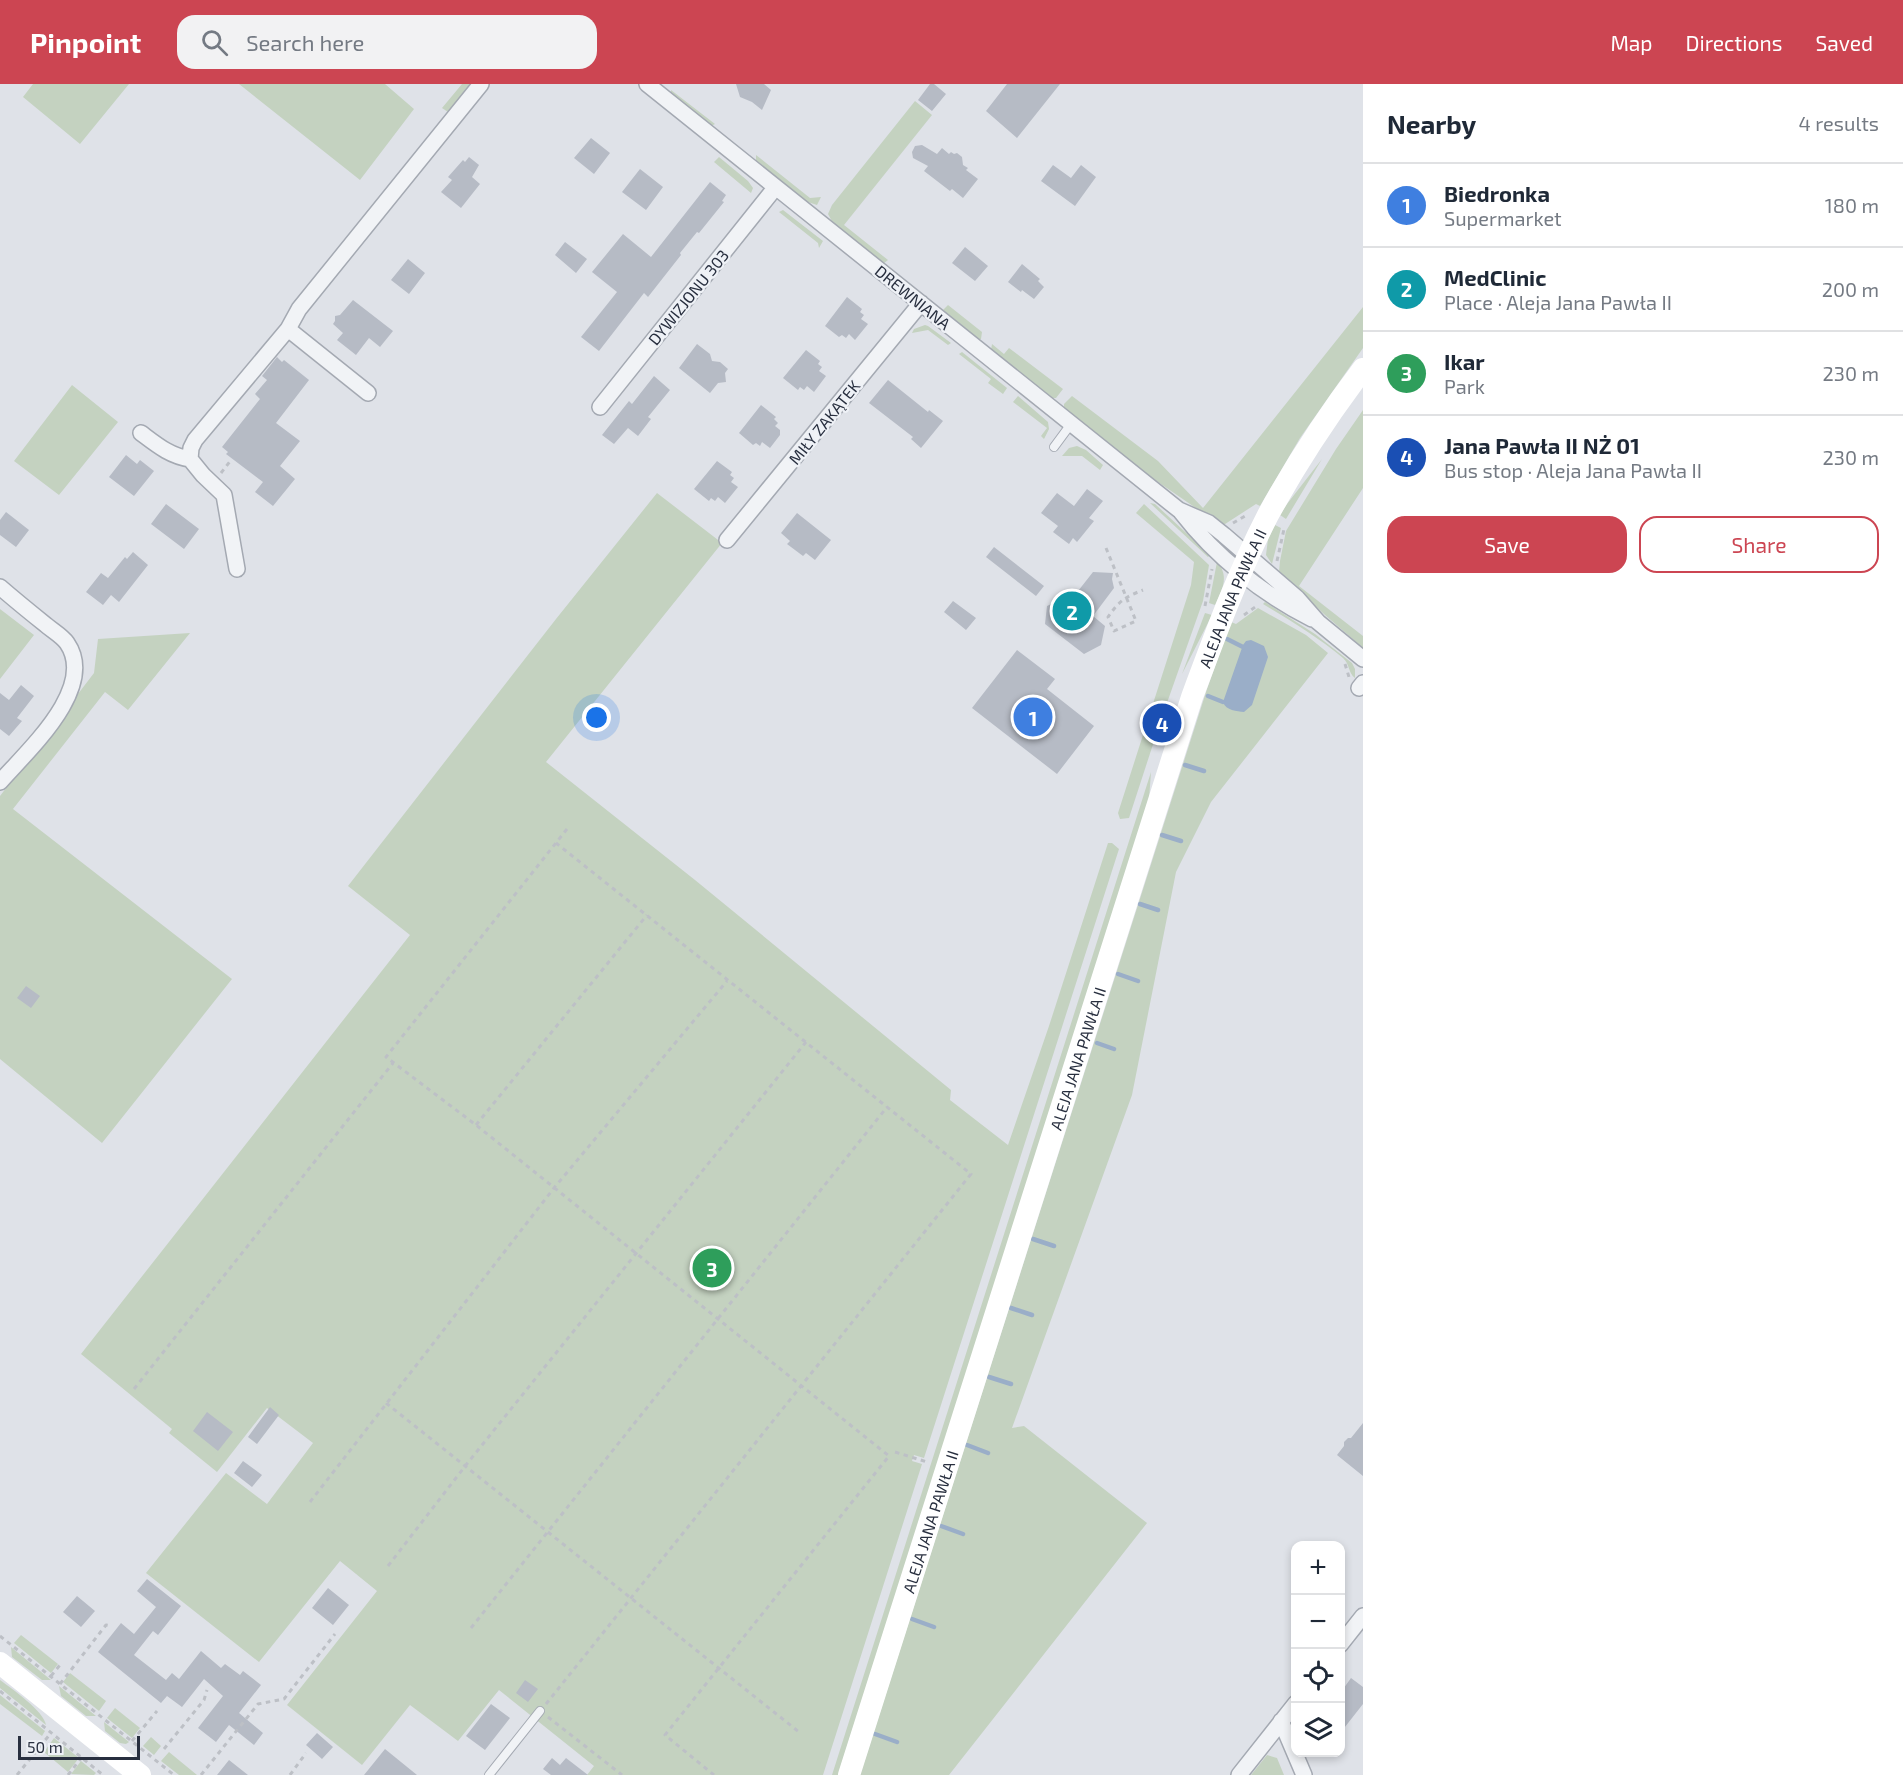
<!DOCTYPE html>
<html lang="en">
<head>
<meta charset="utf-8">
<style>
  :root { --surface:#fff; --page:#f2f2f3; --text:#1f2937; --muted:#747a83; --line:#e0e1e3; --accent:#cc4552 }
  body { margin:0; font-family:"Exo 2",sans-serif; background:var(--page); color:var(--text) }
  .controls { position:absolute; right:18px; bottom:18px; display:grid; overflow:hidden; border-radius:12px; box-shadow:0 3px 9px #0003 }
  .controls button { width:54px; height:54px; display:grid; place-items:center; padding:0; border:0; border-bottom:2px solid var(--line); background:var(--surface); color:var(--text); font:30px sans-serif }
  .scale { position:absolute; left:18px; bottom:15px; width:122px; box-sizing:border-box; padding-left:6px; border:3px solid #282f3f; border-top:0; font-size:16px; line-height:21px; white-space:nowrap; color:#282f3f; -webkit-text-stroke:4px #eef1f6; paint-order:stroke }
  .you { position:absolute; left:597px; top:634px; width:21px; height:21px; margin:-15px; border:4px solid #fff; border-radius:50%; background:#1a73e8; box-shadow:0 0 0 9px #1a73e833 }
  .badge { display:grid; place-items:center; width:39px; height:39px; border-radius:50%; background:var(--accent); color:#fff; font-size:20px; font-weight:700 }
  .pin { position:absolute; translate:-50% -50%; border:3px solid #fff; box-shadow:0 2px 6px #0006 }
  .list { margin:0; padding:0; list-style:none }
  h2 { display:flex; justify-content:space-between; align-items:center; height:78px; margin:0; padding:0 24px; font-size:26px }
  h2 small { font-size:20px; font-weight:400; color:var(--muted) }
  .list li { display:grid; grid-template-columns:39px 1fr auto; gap:18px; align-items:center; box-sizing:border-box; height:84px; padding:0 24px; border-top:2px solid var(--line) }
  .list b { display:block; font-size:22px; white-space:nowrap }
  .list p { margin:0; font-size:20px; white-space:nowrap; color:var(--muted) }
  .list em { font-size:20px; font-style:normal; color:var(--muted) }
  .actions { display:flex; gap:12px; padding:18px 24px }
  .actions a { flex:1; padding:14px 0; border:2px solid var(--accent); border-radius:18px; text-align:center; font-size:21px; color:var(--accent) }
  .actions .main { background:var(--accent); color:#fff }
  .icon { flex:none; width:33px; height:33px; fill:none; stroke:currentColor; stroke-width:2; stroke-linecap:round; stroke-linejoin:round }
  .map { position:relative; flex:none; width:1363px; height:1691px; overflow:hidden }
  header { display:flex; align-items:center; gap:36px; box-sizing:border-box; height:84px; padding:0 30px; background:var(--accent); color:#fff }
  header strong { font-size:28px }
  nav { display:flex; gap:33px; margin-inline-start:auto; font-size:21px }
  .search { width:420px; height:54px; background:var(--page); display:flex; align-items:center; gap:15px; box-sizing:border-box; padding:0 21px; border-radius:18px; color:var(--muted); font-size:22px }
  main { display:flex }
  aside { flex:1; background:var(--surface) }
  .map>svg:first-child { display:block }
  .green { fill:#c4d2c0 }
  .water { fill:#9aaec8 }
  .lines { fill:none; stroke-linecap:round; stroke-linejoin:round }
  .stream { stroke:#9aaec8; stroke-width:4.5 }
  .building { fill:#b6bbc5 }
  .lane-casing { stroke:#a4a9b2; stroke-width:10 }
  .street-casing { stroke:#a4a9b2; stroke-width:18 }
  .path { stroke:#bdc0c6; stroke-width:3; stroke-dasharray:4.5 4.5; stroke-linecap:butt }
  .lane { stroke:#f1f3f6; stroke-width:8 }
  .street { stroke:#f1f3f6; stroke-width:15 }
  .secondary { stroke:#fff; stroke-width:22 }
  .labels { text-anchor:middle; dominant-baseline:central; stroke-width:4.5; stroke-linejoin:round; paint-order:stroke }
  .street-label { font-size:16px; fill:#282f3f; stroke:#eef1f6 }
</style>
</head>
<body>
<header>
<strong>Pinpoint</strong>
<div class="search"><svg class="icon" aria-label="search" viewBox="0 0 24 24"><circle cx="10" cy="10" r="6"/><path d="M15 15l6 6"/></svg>Search here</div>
<nav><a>Map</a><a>Directions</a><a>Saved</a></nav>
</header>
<main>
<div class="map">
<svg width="1363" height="1691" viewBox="0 0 1363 1691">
  <rect width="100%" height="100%" fill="#dfe2e8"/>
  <!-- green -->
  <path class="green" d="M33 0H129L80 60 23 13Z
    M239 0H385L414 25 360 96Z
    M462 0H471L448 28 442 24Z
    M671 6 715 40 711 42 671 10Z
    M915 17 932 31 844 141 888 176 883 180 834 141 828 130 832 121Z
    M756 71 810 114 821 113 817 121 805 117 756 78Z
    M719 73 748 97 753 104 751 109 714 78Z
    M783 126 823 157 819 164 818 159 779 128Z
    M948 221 982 248 981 255H977L942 227Z
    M1363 223V264L1300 354 1260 422 1256 420 1222 442 1142 387 1064 325V320L1072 312 1158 377 1203 424Z
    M925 241 928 242 951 259 948 261 928 246 912 249 914 245Z
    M992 260 1004 270 1009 264 1063 305 1056 314H1051L991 266Z
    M962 268 1007 304 1003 310 988 299 991 295 959 270Z
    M72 301 118 338 59 411 14 377Z
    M1018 312 1048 338 1049 345 1044 355 1041 352 1047 344 1013 318Z
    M1363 326V404L1299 502 1363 552V564L1325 531 1279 488 1280 477 1286 447 1336 365Z
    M1077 362 1086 366 1103 381 1100 386 1082 372H1062L1069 364Z
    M1322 375 1286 435 1280 431 1287 420Z
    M657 409 722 459 546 678 695 796 951 1006 950 1016 1008 1061 1049 942 1108 759H1112L1119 765 924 1374 914 1371 912 1377 922 1380 823 1691H587L594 1682 499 1606 458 1657 410 1621 362 1681 287 1621 377 1507 340 1477 259 1578 146 1489 226 1389 267 1420 313 1359 267 1324 217 1388 169 1349 172 1345 81 1270 410 851 348 802 556 535Z
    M1150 419 1155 420 1210 471 1208 473Z
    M1144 420 1209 481 1203 517 1162 633 1156 631 1152 642 1158 645 1129 734 1120 735 1118 729 1191 501 1194 478 1136 429Z
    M1275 441 1281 444 1272 480 1266 471 1268 455Z
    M1217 478C1230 492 1222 506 1215 521L1209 519Z
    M1265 518 1315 550 1352 579 1355 585V594C1348 589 1350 580 1343 574 1318 553 1291 537 1263 520Z
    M1258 524 1306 551 1328 569 1211 718 1176 788 1132 1011 1012 1344 1024 1342 1147 1439 949 1691H860L1207 605 1231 538 1236 540Z
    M0 525 34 551 0 595Z
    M1205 529 1212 531 1182 590Z
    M190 549 128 626 105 608 13 725 232 895 102 1059 0 975V712L94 589 98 555Z
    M1151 688 1149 716 838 1691H832Z
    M21 1551 58 1580 51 1589 14 1559Z
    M11 1563 51 1596H42L12 1573Z
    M70 1589 106 1617 99 1627 63 1598Z
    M0 1596C12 1605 44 1627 46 1641L0 1604Z
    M59 1602 96 1632H86L61 1612Z
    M0 1611 45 1647 42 1652 0 1620Z
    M115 1624 140 1644 132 1654 107 1634Z
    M104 1638 129 1658 126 1660 120 1659 105 1647Z
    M151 1653 161 1662 154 1671 143 1662Z
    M54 1654 79 1674 68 1688 44 1668Z
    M169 1668 197 1691H179L161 1677Z
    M1267 1671 1277 1674 1284 1691H1251Z
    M81 1677 96 1689 94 1691 71 1690Z"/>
  <!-- water -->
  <path class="water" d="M1251 556 1264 562 1268 573 1252 621 1244 628C1237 627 1226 627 1223 618L1243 561 1246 557Z"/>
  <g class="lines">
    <!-- stream -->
    <path class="stream" d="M1227 555 1243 563
      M1208 612 1223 618
      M1185 681 1204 687
      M1162 751 1181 757
      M1140 820 1158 826
      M1118 890 1138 897
      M1097 959 1114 965
      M1033 1155 1054 1162
      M1011 1224 1032 1231
      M989 1293 1011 1300
      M967 1361 988 1369
      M941 1442 963 1450
      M912 1535 934 1543
      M875 1650 897 1658"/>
  </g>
  <!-- building -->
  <path class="building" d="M736 0H764L771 6 762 26 752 18 740 13Z
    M930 0H934L946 10 932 27 918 16Z
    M1007 0H1060L1017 54 986 27Z
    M591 54 610 69 594 90 574 74Z
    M922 61 937 70 942 64 949 70 951 68 954 70 957 69 962 73 963 81 968 84 966 86 978 95 963 114 952 105 950 107 924 87 928 82 913 74 912 68 915 62Z
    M469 73 479 81 472 93 480 100 461 124 441 108 452 96 448 93 463 76 465 78Z
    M1053 81 1071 94 1081 81 1096 93 1075 122 1041 97Z
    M640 85 663 103 646 126 622 108Z
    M710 98 726 111 722 117 724 118 699 149 697 148 680 169 681 171 648 213 644 209 599 267 581 253 617 208 592 188 623 150 651 173Z
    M565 158 587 175 576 189 555 171Z
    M965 163 988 182 975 197 952 179Z
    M408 175 425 189 409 210 391 196Z
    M1022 180 1040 195 1038 197 1044 203 1034 215 1022 206 1021 208 1008 198Z
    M847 213 862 225 860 228 864 231 861 235 868 240 855 256 849 250 846 254 842 251 839 253 825 242Z
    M353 216 393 247 380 263 369 254 356 271 337 256 343 249 333 240 335 237V232L340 231Z
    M697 260 710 270 712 277 720 278 728 285 725 289 726 298 718 299 710 309 679 284Z
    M806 266 820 277 818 280 822 283 819 287 826 292 814 308 807 302 804 306 800 303 798 306 783 294Z
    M277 273 282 278 284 276 309 296 276 339 300 357 280 382 295 395 273 422 255 408 263 398 226 370 228 368 222 363 260 315 255 310 267 296 262 292Z
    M654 292 670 306 648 333 651 335 638 352 628 344 614 360 602 351 629 317 632 320Z
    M888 296 928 328 929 326 943 337 921 364 911 355 913 353 869 319Z
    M761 321 776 333 774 335 778 339 775 342 780 346V351L770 364 762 358 760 362 756 359 753 361 739 349Z
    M126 371 137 380 140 376 154 387 134 412 109 393Z
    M717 377 732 388 730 391 734 394 731 398 738 403 725 419 718 413 715 417 711 414 709 417 694 405Z
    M1087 405 1103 417 1089 434 1094 437 1077 458 1073 454 1069 460 1053 448 1058 442 1041 429 1057 409 1074 422Z
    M166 420 199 445 184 465 151 440Z
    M6 428 29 446 16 463 0 451V436Z
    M797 429 831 456 815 476 806 469 803 472 787 460 790 457 781 449Z
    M994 463 1044 502 1036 512 986 473Z
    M133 468 148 481 119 518 111 511 103 521 86 508 101 489 108 494 125 473 127 475Z
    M1093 488 1113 489 1112 495 1114 504 1093 532 1105 542 1101 561 1084 570 1045 540 1047 522 1066 513 1071 516Z
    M953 517 976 534 966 546 944 528Z
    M1017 566 1055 595 1047 605 1094 642 1057 690 972 624Z
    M21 601 34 612 17 634 22 637 9 652 0 645V609L9 616Z
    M26 902 40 912 31 924 17 914Z
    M270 1323 279 1331 257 1360 248 1353Z
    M207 1328 233 1348 218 1367 193 1347Z
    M1363 1339V1392L1337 1371 1344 1362V1358L1348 1354H1351Z
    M243 1377 262 1391 252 1403 234 1389Z
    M147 1495 181 1522 158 1551 153 1547 134 1571 166 1596 172 1589 179 1595 201 1567 221 1584 225 1580 240 1591 243 1587 261 1601 239 1629 263 1649 254 1661 229 1641 216 1658 198 1644 223 1612 204 1595 182 1623 167 1612 161 1619 98 1568 121 1539 134 1550 156 1523 137 1507Z
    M328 1504 349 1521 333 1541 312 1524Z
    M77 1512 95 1527 81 1543 63 1528Z
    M1351 1594 1363 1603V1620L1341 1648V1608Z
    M525 1596 538 1605 528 1618 516 1609Z
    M491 1620 510 1634 485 1666 466 1652Z
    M317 1649 333 1663 322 1675 306 1661Z
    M385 1665 417 1691H364Z
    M552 1674 560 1681 566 1674 588 1691H551L543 1685Z
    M229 1676 248 1691H217Z"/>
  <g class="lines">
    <!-- lane casing -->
    <g class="lane-casing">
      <path id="lane" d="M1054 363 1071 340
        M489 1691 540 1627"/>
    </g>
    <!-- street casing -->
    <g class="street-casing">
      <path id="street" d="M647 0 1179 426 1209 439 1224 451 1297 514 1318 538 1363 575
        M288 245 368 309
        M600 323 775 104
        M141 349C157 361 170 372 190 375
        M190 375 191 364 195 356 288 245 299 225 481 0
        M190 375 203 391 224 411 237 485
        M1181 428C1215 472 1262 510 1312 535
        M727 456 921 219
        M0 503C15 516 31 529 46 541 53 547 62 552 67 559 98 604 27 667 0 698
        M1359 604 1363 599
        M1340 1561 1363 1532
        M1281 1637 1304 1691
        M1239 1691 1296 1619"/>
    </g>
    <!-- path -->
    <path class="path" d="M221 389 231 376
      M1233 439 1245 432
      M1106 464 1136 537 1114 547 1108 533C1119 517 1125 513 1143 506
      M1277 477 1284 445
      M1205 522 1212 485
      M1244 531 1258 521
      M1345 580 1349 593
      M567 745 386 973 476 1041 889 1372 665 1651 714 1691
      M476 1041 647 831
      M134 1305 393 979
      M386 1319 799 1648
      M895 1368 927 1378
      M310 1418 554 1104 727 897
      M388 1482 466 1381 806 958
      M471 1544 887 1023
      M0 1552 174 1691
      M51 1592 60 1581
      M60 1600 106 1541 112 1542
      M0 1607 103 1691
      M546 1620 971 1090 556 759
      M548 1633 622 1691
      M132 1657 157 1627
      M164 1665 204 1616 207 1606
      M17 1691 51 1649
      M68 1691 82 1673
      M201 1691 258 1620 284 1615 335 1550
      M290 1691 306 1669"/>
    <!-- lane -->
    <use href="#lane" class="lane"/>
    <!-- street -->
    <use href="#street" class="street"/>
    <!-- secondary -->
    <g class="secondary">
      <path d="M0 1579 140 1691"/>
      <path id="s1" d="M849 1691 1192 613C1215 551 1238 489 1268 431 1296 380 1328 331 1363 285"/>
    </g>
  </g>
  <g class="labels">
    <!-- street labels -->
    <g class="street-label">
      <text transform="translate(688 213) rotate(-51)">DYWIZJONU 303</text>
      <text transform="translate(913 213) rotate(39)">DREWNIANA</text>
      <text transform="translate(824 338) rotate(-51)">MIŁY ZAKĄTEK</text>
      <text stroke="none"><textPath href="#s1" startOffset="1238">ALEJA JANA PAWŁA II</textPath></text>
      <text stroke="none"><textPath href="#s1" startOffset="752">ALEJA JANA PAWŁA II</textPath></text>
      <text stroke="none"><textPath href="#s1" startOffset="266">ALEJA JANA PAWŁA II</textPath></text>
    </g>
  </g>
</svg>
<div class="controls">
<button>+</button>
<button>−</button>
<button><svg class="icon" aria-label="locate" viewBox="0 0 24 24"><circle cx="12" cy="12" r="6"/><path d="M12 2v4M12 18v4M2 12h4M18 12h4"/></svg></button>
<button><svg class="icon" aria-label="layers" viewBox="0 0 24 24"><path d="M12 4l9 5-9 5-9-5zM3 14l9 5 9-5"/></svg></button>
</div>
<div class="scale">50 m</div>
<div class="you"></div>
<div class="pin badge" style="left:1033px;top:633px;background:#3f7fe0">1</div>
<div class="pin badge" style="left:1072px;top:527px;background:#0f9aa8">2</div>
<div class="pin badge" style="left:712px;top:1184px;background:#2e9e5b">3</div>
<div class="pin badge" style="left:1162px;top:639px;background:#1a4fb4">4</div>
</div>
<aside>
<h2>Nearby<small>4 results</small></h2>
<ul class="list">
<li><span class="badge" style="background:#3f7fe0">1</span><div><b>Biedronka</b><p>Supermarket</p></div><em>180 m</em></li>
<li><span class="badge" style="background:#0f9aa8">2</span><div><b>MedClinic</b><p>Place · Aleja Jana Pawła II</p></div><em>200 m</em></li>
<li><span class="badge" style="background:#2e9e5b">3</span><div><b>Ikar</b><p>Park</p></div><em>230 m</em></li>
<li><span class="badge" style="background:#1a4fb4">4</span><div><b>Jana Pawła II NŻ 01</b><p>Bus stop · Aleja Jana Pawła II</p></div><em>230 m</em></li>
</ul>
<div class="actions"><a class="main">Save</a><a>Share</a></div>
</aside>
</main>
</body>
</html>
